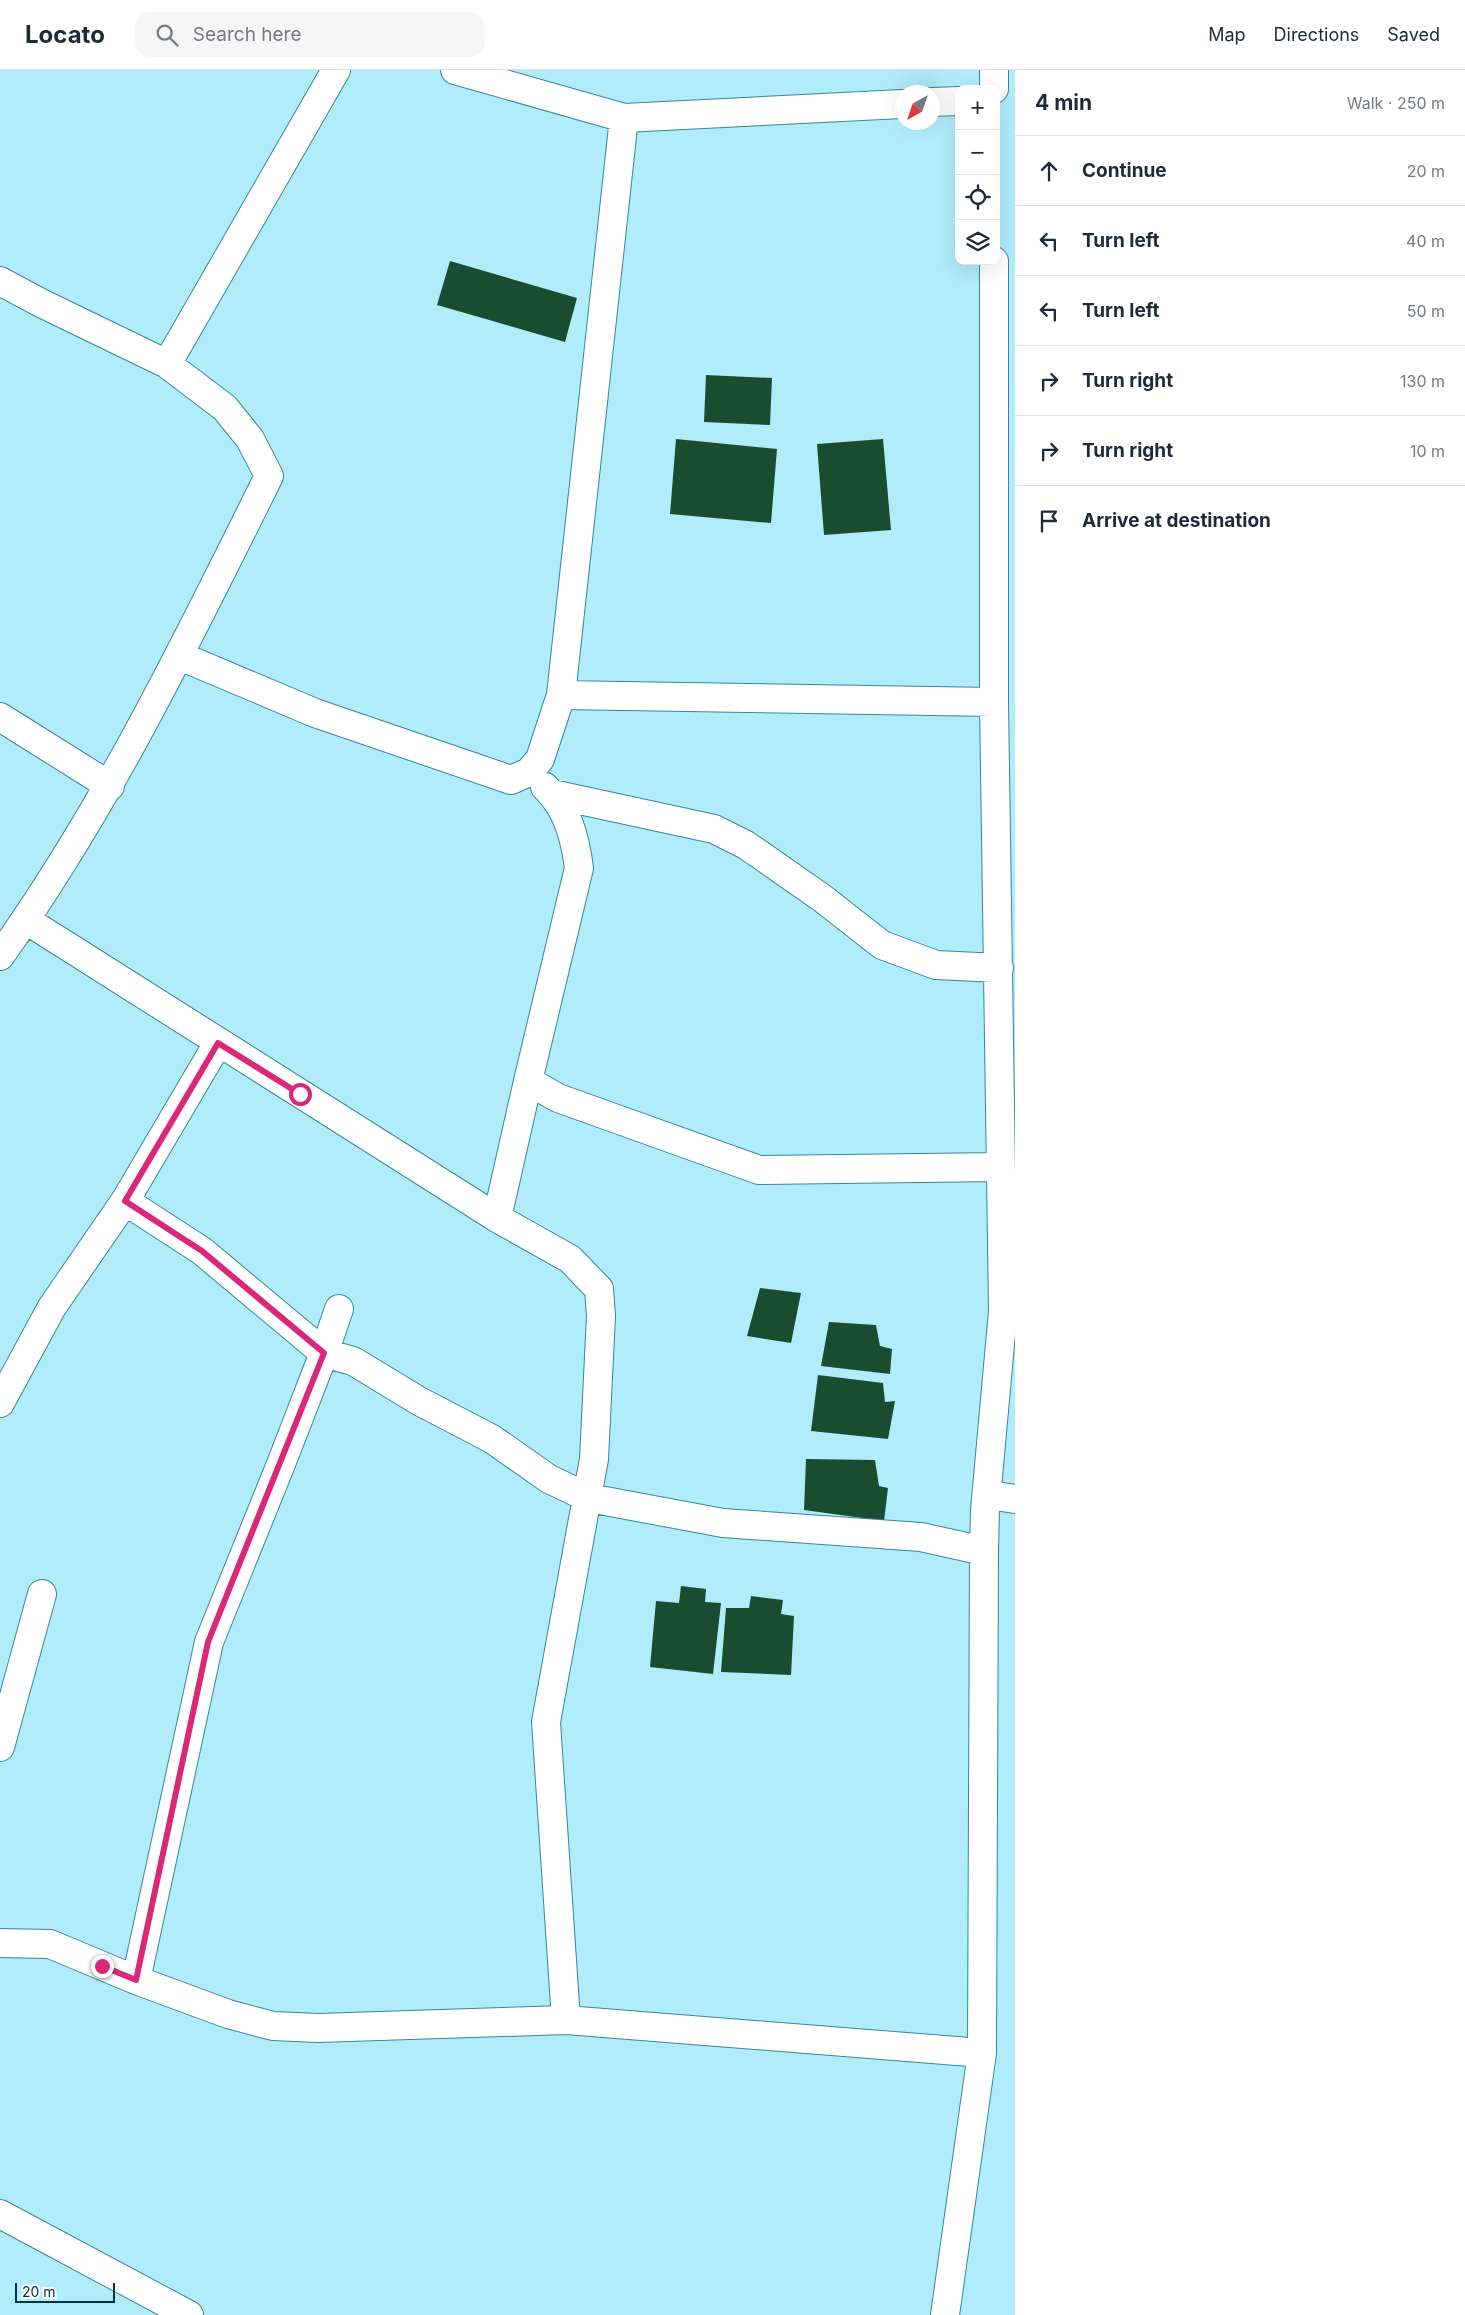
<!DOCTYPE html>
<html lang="en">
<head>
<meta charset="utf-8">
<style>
  :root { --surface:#fff; --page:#f6f6f7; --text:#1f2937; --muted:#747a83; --line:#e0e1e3 }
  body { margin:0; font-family:Inter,sans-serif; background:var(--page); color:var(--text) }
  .controls { position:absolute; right:15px; top:15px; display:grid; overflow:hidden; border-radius:10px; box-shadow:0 5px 20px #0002 }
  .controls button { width:45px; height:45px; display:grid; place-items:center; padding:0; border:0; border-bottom:1px solid var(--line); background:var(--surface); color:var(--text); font:25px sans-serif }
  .compass { position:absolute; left:895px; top:15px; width:45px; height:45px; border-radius:50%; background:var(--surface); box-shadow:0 5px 20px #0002; rotate:220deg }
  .scale { position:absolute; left:15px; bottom:12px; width:100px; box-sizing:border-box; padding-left:5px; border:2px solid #00333e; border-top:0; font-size:14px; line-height:18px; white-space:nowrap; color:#00333e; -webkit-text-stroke:4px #fff; paint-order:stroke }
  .stop { position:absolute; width:15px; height:15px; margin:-11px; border:4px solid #db2777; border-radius:50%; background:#fff }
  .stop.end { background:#db2777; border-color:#fff; box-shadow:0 1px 5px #0008 }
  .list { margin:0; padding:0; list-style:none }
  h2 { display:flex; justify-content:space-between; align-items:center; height:65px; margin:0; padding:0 20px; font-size:21px }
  h2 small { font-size:16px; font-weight:400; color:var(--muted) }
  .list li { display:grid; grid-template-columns:32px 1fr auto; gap:15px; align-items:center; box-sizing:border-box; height:70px; padding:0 20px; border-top:1px solid var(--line) }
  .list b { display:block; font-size:19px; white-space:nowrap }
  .list em { font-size:16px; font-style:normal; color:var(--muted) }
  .icon { flex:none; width:28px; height:28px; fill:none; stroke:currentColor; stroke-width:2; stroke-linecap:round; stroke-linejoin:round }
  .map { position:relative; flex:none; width:1015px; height:2245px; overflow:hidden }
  header { display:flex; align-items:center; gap:30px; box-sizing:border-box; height:70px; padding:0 25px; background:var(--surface); border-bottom:1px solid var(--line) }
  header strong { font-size:24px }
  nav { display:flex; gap:28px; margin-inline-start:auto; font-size:18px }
  .search { width:350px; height:45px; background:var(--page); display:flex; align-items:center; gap:12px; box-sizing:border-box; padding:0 18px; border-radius:15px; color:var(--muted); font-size:19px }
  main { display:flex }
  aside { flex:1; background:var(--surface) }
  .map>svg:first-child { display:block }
  .building { fill:#1a4d30 }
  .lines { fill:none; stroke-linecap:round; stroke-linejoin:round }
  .minor-casing { stroke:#34889b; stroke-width:30 }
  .minor { stroke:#fff; stroke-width:28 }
  .route { stroke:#db2777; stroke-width:6 }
</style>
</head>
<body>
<header>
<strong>Locato</strong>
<div class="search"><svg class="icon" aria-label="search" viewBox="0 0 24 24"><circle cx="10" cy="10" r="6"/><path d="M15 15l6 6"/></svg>Search here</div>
<nav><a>Map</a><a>Directions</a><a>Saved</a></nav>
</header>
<main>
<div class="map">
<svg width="1015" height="2245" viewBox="0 0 1015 2245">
  <rect width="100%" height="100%" fill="#b1ecfb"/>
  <!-- building -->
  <path class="building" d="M450 191 577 228 565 272 437 235Z
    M706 305 772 308 770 355 704 352Z
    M676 369 777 379 771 453 670 444Z
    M883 369 891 460 824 465 817 374Z
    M760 1218 801 1223 791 1273 747 1266Z
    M829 1252 876 1255 880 1276 892 1279 890 1304 821 1296Z
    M818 1305 883 1313 885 1332 895 1331 888 1369 811 1361Z
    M806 1389 875 1390 879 1416 888 1418 884 1451 804 1440Z
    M681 1516 706 1519 705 1532 721 1533 713 1604 650 1597 656 1531 679 1533Z
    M751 1526 783 1530 781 1544 794 1546 791 1605 721 1602 726 1538H749Z"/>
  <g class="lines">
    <!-- minor casing -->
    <g class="minor-casing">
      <path id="minor" d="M455 0 624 48 902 34
        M994 19V0
        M932 32 959 31
        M0 211 41 233 167 294 225 338 250 369 269 406C187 571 107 736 0 886
        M167 294 336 0
        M180 586 315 643 511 710 529 702 540 689 561 625 624 48
        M561 625 994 632
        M0 647 110 716
        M552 724 714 759 746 775 822 828 882 875 936 895 999 898
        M26 850 497 1148 570 1189 599 1219 601 1246 594 1389 546 1652 566 1950
        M528 1011 579 798C575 768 568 739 545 717
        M125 1131 202 1181 324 1283 353 1291 419 1331 492 1369 549 1409 589 1428 723 1453 921 1467 984 1481
        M497 1148 528 1011 558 1028 759 1100 999 1097
        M0 1333 52 1237 125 1131 218 973
        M988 1425 1015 1429
        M0 1677 42 1524
        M0 1873 50 1874 136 1910 228 1944 273 1956 318 1958 566 1950 982 1983
        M136 1910 209 1572 281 1394 324 1283 339 1239
        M0 2144 189 2245
        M945 2245 982 1983 984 1481 985 1440 1003 1241 994 632V191"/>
    </g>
    <!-- minor -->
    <use href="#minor" class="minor"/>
  </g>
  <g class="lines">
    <!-- route -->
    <path class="route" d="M102 1896 136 1910 208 1572 324 1283 202 1181 125 1131 218 973 300 1024"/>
  </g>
</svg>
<div class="controls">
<button>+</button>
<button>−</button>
<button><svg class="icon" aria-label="locate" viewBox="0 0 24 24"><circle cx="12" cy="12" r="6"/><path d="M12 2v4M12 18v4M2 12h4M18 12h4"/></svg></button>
<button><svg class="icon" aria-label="layers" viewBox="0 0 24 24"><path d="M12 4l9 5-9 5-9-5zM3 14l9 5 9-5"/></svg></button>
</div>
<svg class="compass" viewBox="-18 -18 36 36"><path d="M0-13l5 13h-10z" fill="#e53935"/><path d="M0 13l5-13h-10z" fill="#747a83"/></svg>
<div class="scale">20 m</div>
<div class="stop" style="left:300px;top:1024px"></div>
<div class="stop end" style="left:102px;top:1896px"></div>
</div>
<aside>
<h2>4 min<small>Walk · 250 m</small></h2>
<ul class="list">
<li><svg class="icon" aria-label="ahead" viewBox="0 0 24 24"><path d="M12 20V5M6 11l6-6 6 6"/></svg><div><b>Continue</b></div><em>20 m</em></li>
<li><svg class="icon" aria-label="left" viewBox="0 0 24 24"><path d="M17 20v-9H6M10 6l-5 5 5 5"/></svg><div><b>Turn left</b></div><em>40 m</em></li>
<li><svg class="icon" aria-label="left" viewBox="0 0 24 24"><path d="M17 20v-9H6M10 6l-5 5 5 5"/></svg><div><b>Turn left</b></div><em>50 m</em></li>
<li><svg class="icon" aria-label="right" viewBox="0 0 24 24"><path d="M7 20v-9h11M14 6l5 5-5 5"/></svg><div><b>Turn right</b></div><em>130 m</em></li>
<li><svg class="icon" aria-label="right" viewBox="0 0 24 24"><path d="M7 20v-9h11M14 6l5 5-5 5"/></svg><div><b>Turn right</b></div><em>10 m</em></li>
<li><svg class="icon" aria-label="arrive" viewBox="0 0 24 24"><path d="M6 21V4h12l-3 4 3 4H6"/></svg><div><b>Arrive at destination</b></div></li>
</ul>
</aside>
</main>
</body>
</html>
